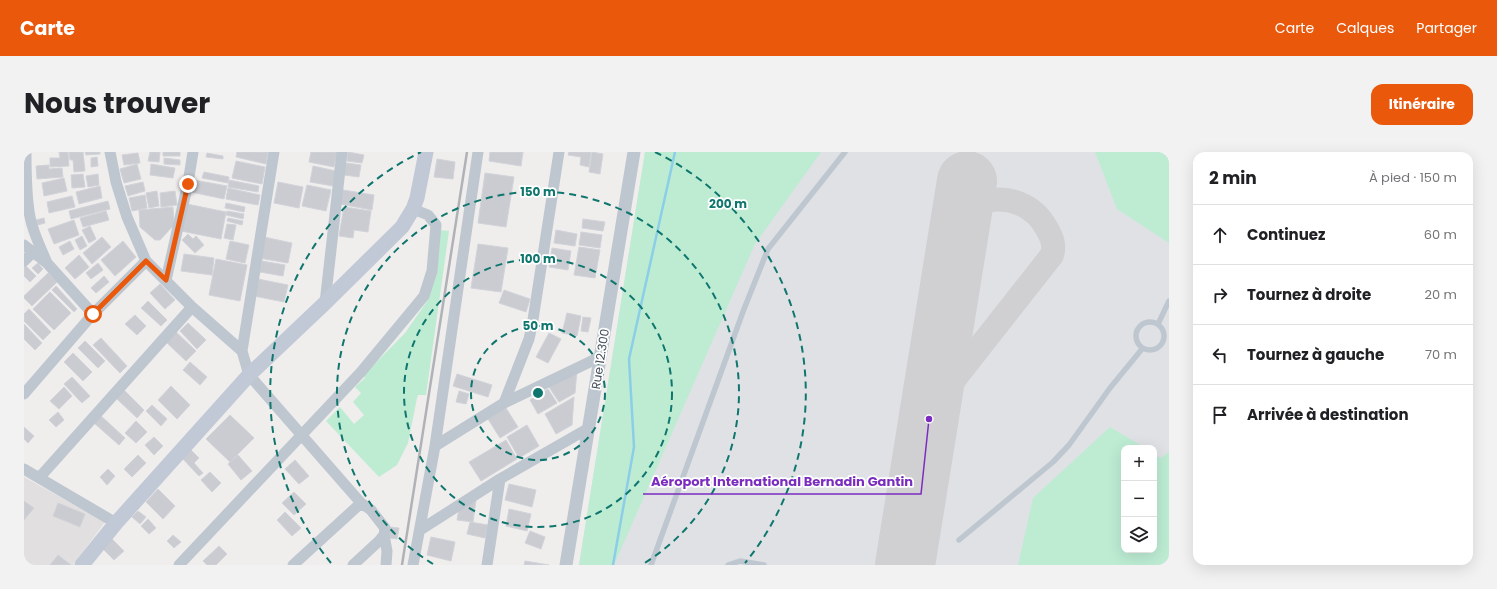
<!DOCTYPE html>
<html lang="fr">
<head>
<meta charset="utf-8">
<style>
  :root { --surface:#fff; --page:#f2f2f2; --text:#202124; --muted:#757577; --line:#e0e0e0; --accent:#ea580c }
  body { margin:0; font-family:Poppins,sans-serif; background:var(--page); color:var(--text) }
  .controls { position:absolute; right:12px; bottom:12px; display:grid; overflow:hidden; border-radius:8px; box-shadow:0 4px 16px #0002 }
  .controls button { width:36px; height:36px; display:grid; place-items:center; padding:0; border:0; border-bottom:1px solid var(--line); background:var(--surface); color:var(--text); font:20px sans-serif }
  .stop { position:absolute; width:12px; height:12px; margin:-9px; border:3px solid #ea580c; border-radius:50%; background:#fff }
  .stop.end { background:#ea580c; border-color:#fff; box-shadow:0 1px 4px #0008 }
  .list { margin:0; padding:0; list-style:none }
  h2 { display:flex; justify-content:space-between; align-items:center; height:52px; margin:0; padding:0 16px; font-size:17px }
  h2 small { font-size:13px; font-weight:400; color:var(--muted) }
  .list li { display:grid; grid-template-columns:26px 1fr auto; gap:12px; align-items:center; box-sizing:border-box; height:60px; padding:0 16px; border-top:1px solid var(--line) }
  .list b { display:block; font-size:15px; white-space:nowrap }
  .list em { font-size:13px; font-style:normal; color:var(--muted) }
  .icon { flex:none; width:22px; height:22px; fill:none; stroke:currentColor; stroke-width:2; stroke-linecap:round; stroke-linejoin:round }
  .map { position:relative; flex:none; width:1145px; height:413px; overflow:hidden; border-radius:12px }
  header { display:flex; align-items:center; gap:24px; box-sizing:border-box; height:56px; padding:0 20px; background:var(--accent); color:#fff }
  header strong { font-size:19px }
  nav { display:flex; gap:22px; margin-inline-start:auto; font-size:14px }
  .intro { display:flex; align-items:center; justify-content:space-between; box-sizing:border-box; height:96px; padding:0 24px }
  h1 { margin:0; font-size:28px }
  .button { padding:10px 18px; border-radius:12px; background:var(--accent); color:#fff; font-size:14px; font-weight:700 }
  main { display:flex; gap:24px; padding:0 24px }
  aside { flex:1; background:var(--surface); border-radius:12px; box-shadow:0 4px 16px #0002 }
  .map>svg:first-child { display:block }
  .education { fill:#e1dfdf }
  .airport { fill:#dfe1e5; fill-rule:evenodd }
  .green { fill:#bdecd3 }
  .lines { fill:none; stroke-linecap:round; stroke-linejoin:round }
  .stream { stroke:#8ccee7; stroke-width:2.5 }
  .taxiway { stroke:#d0d0d2; stroke-width:24 }
  .runway { stroke:#d0d0d2; stroke-width:60 }
  .building { fill:#caccd2; stroke:#d1d3d9 }
  .service { stroke:#bec7cf; stroke-width:5.5 }
  .minor { stroke:#bec7cf; stroke-width:11 }
  .tertiary { stroke:#bec7cf; stroke-width:13 }
  .secondary { stroke:#c1c9d6; stroke-width:15 }
  .rail { stroke:#b0b2b7; stroke-width:2.5 }
  .route { stroke:#ea580c; stroke-width:5 }
  .ring { fill:none; stroke:#0f766e; stroke-width:2; stroke-dasharray:7 5 }
  .labels { text-anchor:middle; dominant-baseline:central; stroke-width:3.5; stroke-linejoin:round; paint-order:stroke }
  .street-label { font-size:12px; fill:#464f5a; stroke:#fff }
  .centre { fill:#0f766e; stroke:#fff; stroke-width:2 }
  .ring-label { font-size:12px; text-anchor:middle; font-weight:bold; fill:#0f766e; stroke:#fff; stroke-width:3.5; stroke-linejoin:round; paint-order:stroke }
  .leader { fill:none; stroke:#7b2cbf; stroke-width:1.5 }
  .callout-dot { fill:#7b2cbf; stroke:#fff; stroke-width:1.5 }
  .callout-label { font-size:13px; text-anchor:middle; font-weight:bold; fill:#7b2cbf; stroke:#fff; stroke-width:3.5; stroke-linejoin:round; paint-order:stroke }
</style>
</head>
<body>
<header>
<strong>Carte</strong>
<nav><a>Carte</a><a>Calques</a><a>Partager</a></nav>
</header>
<div class="intro"><h1>Nous trouver</h1><a class="button">Itinéraire</a></div>
<main>
<div class="map">
<svg width="1145" height="413" viewBox="0 0 1145 413">
  <rect width="100%" height="100%" fill="#f0eded"/>
  <!-- education -->
  <path class="education" d="M0 325 81 370 49 413H0Z"/>
  <!-- airport -->
  <path class="airport" d="M621 0H1145V413H555ZM1100 296H1130V398H1100Z"/>
  <!-- green -->
  <path class="green" d="M621 0H797L731 92 590 413H555Z
    M1071 0H1145V91L1093 57Z
    M415 78 425 79 402 243H394L393 246 384 291 373 313 355 325 302 269 316 255 330 272 340 263 329 250 337 241 331 235 341 226 339 224 381 181 404 148 413 104Z
    M1086 275 1121 296H1100V398H1130V302L1137 306 1145 300V413H994L1009 346Z"/>
  <g class="lines">
    <!-- stream -->
    <path class="stream" d="M589 413 610 295 605 207 651 0"/>
    <!-- taxiway -->
    <path class="taxiway" d="M905 267 911 253 918 243 1028 103C1031 93 1028 86 1023 77 996 26 921 46 915 102 913 118 922 131 924 146"/>
    <!-- runway -->
    <path class="runway" d="M881 413 943 29"/>
  </g>
  <!-- building -->
  <path class="building" d="M35 0H44L45 14 26 15V6H36Z
    M45 0H59L61 19 50 20 49 8H46Z
    M61 0H76V2L62 3Z
    M126 0H136L135 10 124 9Z
    M139 0H156V4H139Z
    M213 0H244L242 12 212 5Z
    M287 0H313L310 15 285 10Z
    M324 0 340 3 338 11 323 9Z
    M466 0H499L497 14 465 9Z
    M545 0H567L565 15 556 13 557 5 544 3Z
    M568 0 579 2 576 22 565 20Z
    M114 1 116 11 100 13 98 3Z
    M183 1 199 4V7L182 5Z
    M73 5 74 14 67 15V6Z
    M140 6 156 8V13L140 12Z
    M413 7 431 10 429 27 410 25Z
    M212 9 241 15 238 32 208 26Z
    M322 11 337 13 335 25 320 23Z
    M113 12 117 27 100 31 96 17Z
    M127 12 151 16 149 26 126 23Z
    M25 13V17L38 16 39 25 13 27 12 14Z
    M289 14 312 19 309 34 286 30Z
    M180 20 205 25 204 31 178 26Z
    M461 21 490 25 482 75 454 71Z
    M59 22 61 35 48 36 47 23Z
    M74 22 75 33 64 35 62 24Z
    M40 26 43 39 20 44 18 31Z
    M170 28 203 34 200 47 167 40Z
    M205 28 235 34 234 40 204 35Z
    M119 30 121 39 104 44 101 34Z
    M254 30 279 35 275 56 250 51Z
    M283 33 307 38 302 59 278 54Z
    M76 34 78 46 55 52 52 40Z
    M204 36 236 43 234 53 202 47Z
    M319 38 350 43 348 58 316 52Z
    M133 39 135 54 125 56 122 41Z
    M151 39 153 53 137 55 136 41Z
    M121 43 123 56 108 59 105 46Z
    M48 44 51 55 25 61 23 50Z
    M84 49 86 57 47 67 45 59Z
    M202 51 221 55 220 60 201 56Z
    M163 52 202 60 197 87 157 79Z
    M149 55 150 73 136 88H131L116 75 115 58Z
    M320 55 347 59 344 80 330 78 329 86 315 84Z
    M82 59 85 68 59 75 56 66Z
    M203 59 220 62 219 67 202 63Z
    M20 66 21 71 14 73 12 68Z
    M204 66 219 69 218 73 203 69Z
    M559 67 581 70 579 79 558 76Z
    M50 68 55 83 30 92 24 77Z
    M203 72 212 73 209 88 200 86Z
    M66 74 72 87 65 91 58 78Z
    M532 78 553 82 551 94 530 91Z
    M557 80 578 83 576 96 555 93Z
    M164 82 169 87 172 84 180 93 171 101 158 88Z
    M58 84 63 94 56 98 51 88Z
    M78 85 87 95 68 112 59 101Z
    M240 85 268 91 264 111 235 106Z
    M46 89 50 97 39 103 35 95Z
    M99 89 112 105 91 124 77 108Z
    M206 89 225 93 221 111 202 107Z
    M454 92 484 96 477 140 447 136Z
    M555 95 576 98 571 126 550 123Z
    M528 96 547 99 544 118 525 115Z
    M160 102 190 106 188 123 157 119Z
    M55 103 65 115 51 127 41 116Z
    M192 107 223 113 216 149 185 143Z
    M238 109 261 113 259 124 236 120Z
    M14 111 19 117 14 122 8 116Z
    M74 111 79 118 67 127 62 121Z
    M0 112 12 124 6 130 0 124Z
    M24 121 33 130 8 154 0 146V144Z
    M80 124 85 130 72 141 67 136Z
    M234 127 264 133 260 150 230 144Z
    M136 132 151 148 141 157 126 141Z
    M32 134 53 157 50 160 28 138Z
    M480 138 506 147 502 160 475 151Z
    M26 140 47 161 30 178 9 157Z
    M124 149 143 168 137 174 117 156Z
    M5 157 27 180 19 188 0 169V162Z
    M543 161 557 164 553 184 538 181Z
    M111 163 122 174 113 183 101 172Z
    M559 165 567 166 564 180 557 179Z
    M164 171 182 188 173 197 156 179Z
    M0 172 18 191 11 198 0 187Z
    M151 179 172 199 162 209 141 189Z
    M525 181 537 187 524 211 512 205Z
    M77 186 103 214 96 221 69 193Z
    M61 189 81 209 74 216 54 196Z
    M49 201 68 220 59 229 40 210Z
    M166 210 183 225 176 233 159 218Z
    M553 218 551 241 535 250 525 235Z
    M433 222 468 233 464 245 429 234Z
    M48 225 66 244 58 251 40 232Z
    M147 234 166 253 153 267 134 248Z
    M40 235 48 244 35 257 26 249Z
    M524 237 533 251 514 262 506 248Z
    M100 238 120 258 113 266 92 246Z
    M435 239 445 242 442 252 432 250Z
    M550 245 548 273 532 282 521 262Z
    M128 253 143 267 137 274 122 259Z
    M482 256 494 275 476 286 464 267Z
    M34 260 40 268 32 275 25 268Z
    M76 263 101 286 95 293 70 271Z
    M206 263 230 286 206 310 182 287Z
    M112 269 123 280 112 291 101 281Z
    M503 273 515 294 495 306 483 285Z
    M0 275 10 284 4 291 0 287Z
    M130 285 139 294 130 303 121 293Z
    M482 288 493 307 457 329 445 310Z
    M166 297 175 306 170 311 179 321 175 324 157 305Z
    M114 303 122 311 108 325 100 317Z
    M214 303 228 319 217 328 204 312Z
    M271 308 285 324 275 332 261 317Z
    M84 317 91 324 83 333 76 325Z
    M186 320 197 331 188 340 177 328Z
    M485 332 512 338 508 355 481 348Z
    M134 337 151 354 139 367 122 350Z
    M270 340 282 352 270 363 258 351Z
    M452 348 449 370 433 368 435 356Z
    M0 349 10 356 0 368Z
    M34 351 61 362 56 375 29 364Z
    M485 357 507 362 503 379 482 374Z
    M114 359 122 365 116 372 108 365Z
    M261 360 277 376 268 384 253 368Z
    M124 367 132 376 125 382 117 374Z
    M446 370 464 373 461 386 443 382Z
    M366 375 375 376 373 387 365 386Z
    M506 379 521 385 517 397 501 391Z
    M149 383 157 390 150 396 143 389Z
    M407 385 431 390 427 409 403 403Z
    M87 386 100 399 90 408 77 395Z
    M195 394 203 402 192 413H183L179 409Z
    M34 403 47 413H26Z
    M501 409 525 413H500Z"/>
  <g class="lines">
    <!-- service -->
    <path class="service" d="M1112 184a14 14 0 1 1 28 0a14 14 0 1 1-28 0Z
      M1134 172 1145 149
      M935 388 1029 310 1045 293 1086 236 1118 197
      M627 413 720 157 744 97 821 0
      M704 413 716 409 740 413"/>
    <!-- minor -->
    <path class="minor" d="M2 0C2 21 2 44 6 65 9 81 17 96 23 111
      M86 0 92 30 103 65 122 109 168 155 218 199 225 223 337 351 347 358 361 376 360 383 355 389 329 413
      M0 93 23 111 69 162
      M0 109 9 100
      M142 128 164 31 169 0
      M301 151 318 0
      M218 199 250 0
      M0 242 69 162 122 109
      M480 251 505 187 508 174 535 0
      M411 294 480 251 576 205
      M0 317 92 371
      M15 326 168 155
      M396 378 476 327 565 276
      M360 383 363 399 362 413
      M155 413 337 220 400 144 408 119 412 73 404 63 389 57
      M269 413 337 351
      M389 413 411 294 454 0
      M463 413 476 327"/>
    <!-- tertiary -->
    <path class="tertiary" d="M542 413 610 0"/>
    <!-- secondary -->
    <path class="secondary" d="M58 413 92 371 225 223 301 151 378 75 389 57 393 46 402 0"/>
    <!-- rail -->
    <path class="rail" d="M378 413 443 0"/>
  </g>
  <g class="lines">
    <!-- route -->
    <path class="route" d="M69 162 122 109 142 128 164 32"/>
  </g>
  <!-- distance rings -->
  <g class="ring">
    <circle cx="514" cy="241" r="67"/>
    <circle cx="514" cy="241" r="134"/>
    <path d="M409 412A201 201 0 1 1 619 412"/>
    <path d="M307 411A268 268 0 0 1 397 0M631 0A268 268 0 0 1 721 411"/>
  </g>
  <g class="labels">
    <!-- street labels -->
    <g class="street-label">
      <text transform="translate(576 207) rotate(-81)">Rue 12.300</text>
    </g>
  </g>
  <circle cx="514" cy="241" r="6" class="centre"/>
  <g class="ring-label">
    <text x="514" y="44">150 m</text>
    <text x="704" y="56">200 m</text>
    <text x="514" y="111">100 m</text>
    <text x="514" y="178">50 m</text>
  </g>
  <!-- callouts -->
  <path class="leader" d="M905 267L897 342H619"/>
  <circle class="callout-dot" cx="905" cy="267" r="4"/>
  <g class="callout-label">
    <text x="758" y="334">Aéroport International Bernadin Gantin</text>
  </g>
</svg>
<div class="controls">
<button>+</button>
<button>−</button>
<button><svg class="icon" aria-label="layers" viewBox="0 0 24 24"><path d="M12 4l9 5-9 5-9-5zM3 14l9 5 9-5"/></svg></button>
</div>
<div class="stop" style="left:69px;top:162px"></div>
<div class="stop end" style="left:164px;top:32px"></div>
</div>
<aside>
<h2>2 min<small>À pied · 150 m</small></h2>
<ul class="list">
<li><svg class="icon" aria-label="ahead" viewBox="0 0 24 24"><path d="M12 20V5M6 11l6-6 6 6"/></svg><div><b>Continuez</b></div><em>60 m</em></li>
<li><svg class="icon" aria-label="right" viewBox="0 0 24 24"><path d="M7 20v-9h11M14 6l5 5-5 5"/></svg><div><b>Tournez à droite</b></div><em>20 m</em></li>
<li><svg class="icon" aria-label="left" viewBox="0 0 24 24"><path d="M17 20v-9H6M10 6l-5 5 5 5"/></svg><div><b>Tournez à gauche</b></div><em>70 m</em></li>
<li><svg class="icon" aria-label="arrive" viewBox="0 0 24 24"><path d="M6 21V4h12l-3 4 3 4H6"/></svg><div><b>Arrivée à destination</b></div></li>
</ul>
</aside>
</main>
</body>
</html>
